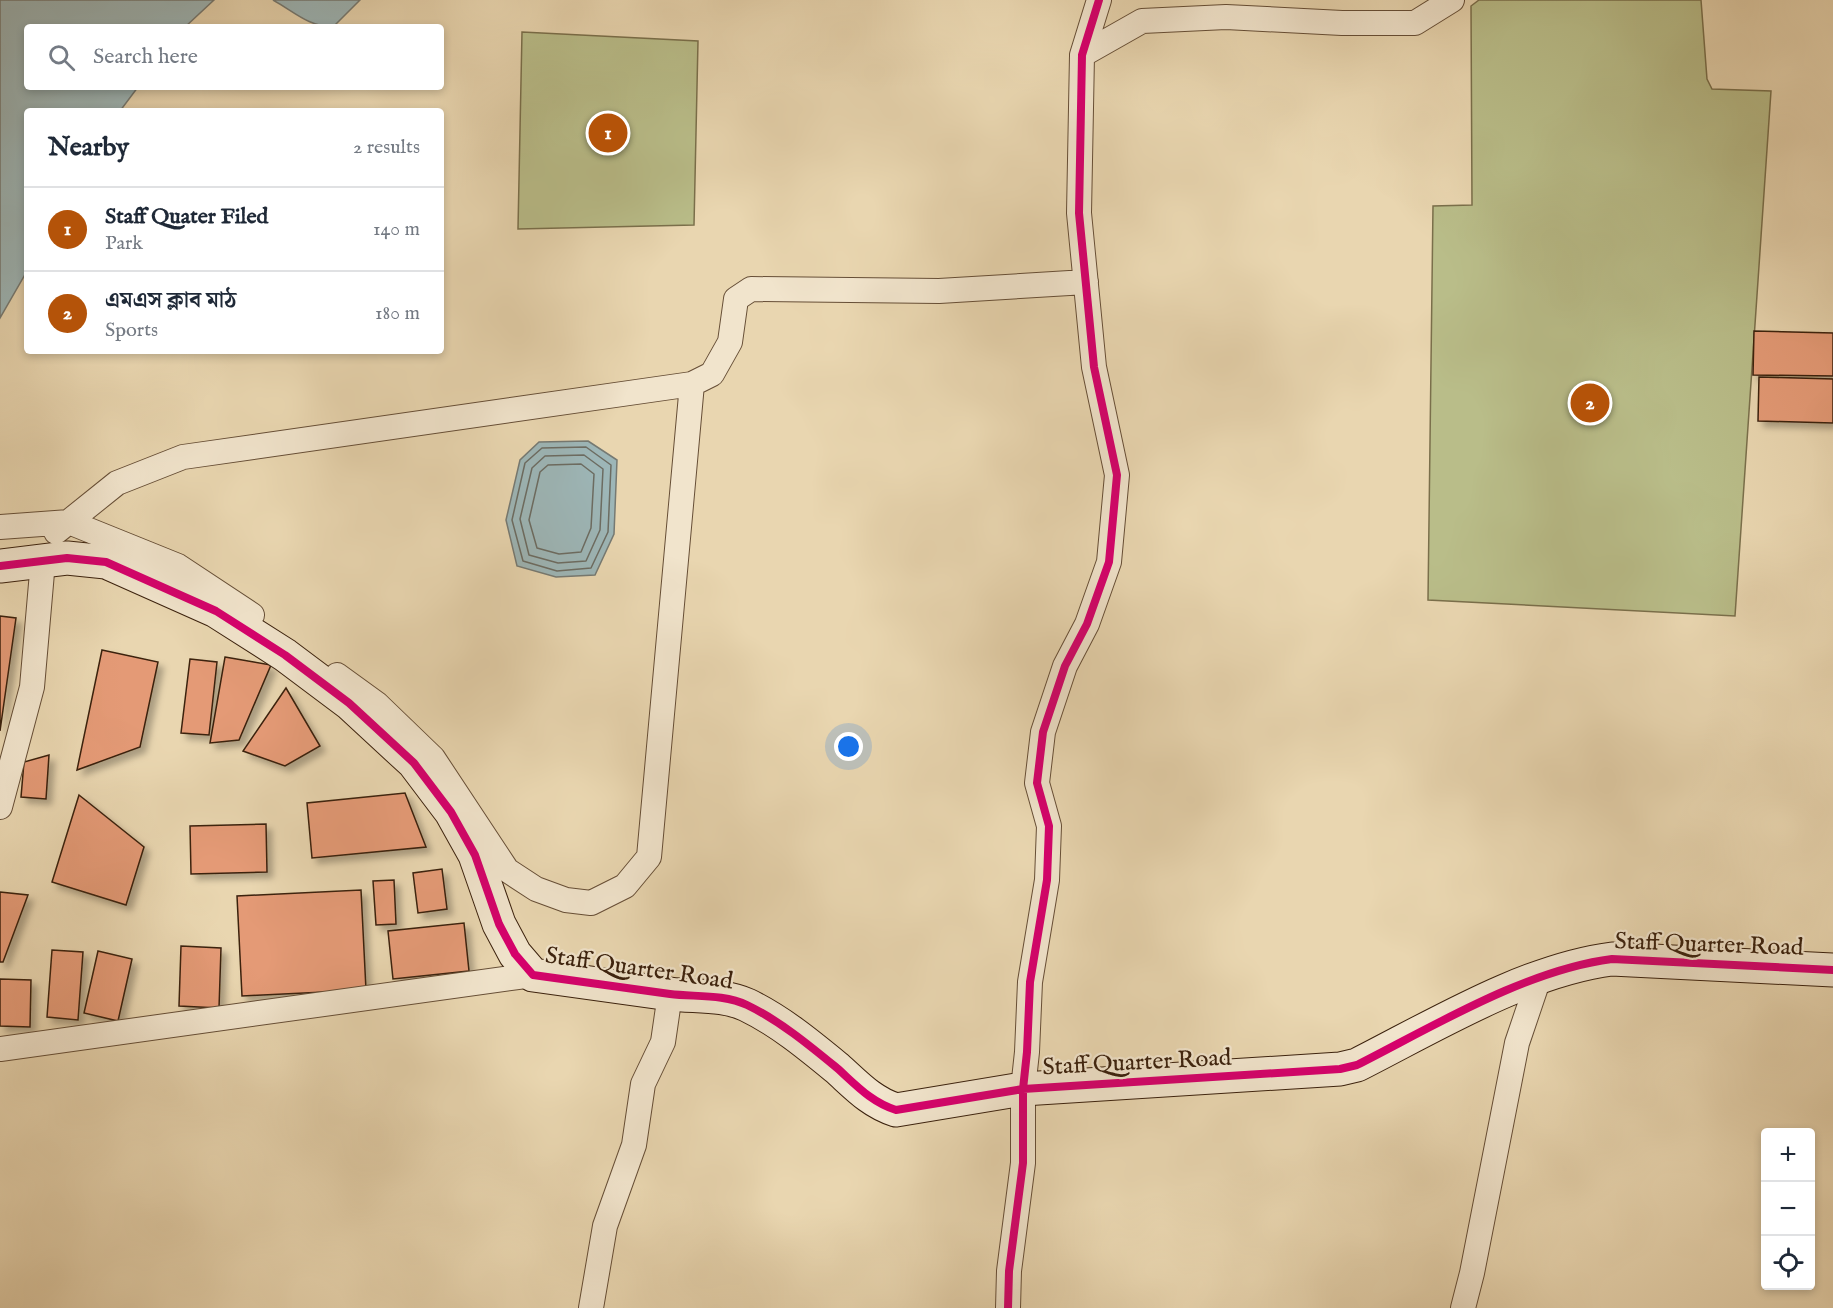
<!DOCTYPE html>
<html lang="en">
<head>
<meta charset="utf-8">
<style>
  :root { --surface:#fff; --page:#f6f6f7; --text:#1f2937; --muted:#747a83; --line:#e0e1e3; --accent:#b45309 }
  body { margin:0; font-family:"IM FELL English","Noto Serif Bengali",serif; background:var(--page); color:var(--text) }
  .controls { position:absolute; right:18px; bottom:18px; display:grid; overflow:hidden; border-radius:6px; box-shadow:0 3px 9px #0003 }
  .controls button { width:54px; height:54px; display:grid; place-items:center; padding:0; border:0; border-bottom:2px solid var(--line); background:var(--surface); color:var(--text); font:30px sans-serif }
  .you { position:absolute; left:849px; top:747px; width:21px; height:21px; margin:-15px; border:4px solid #fff; border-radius:50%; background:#1a73e8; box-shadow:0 0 0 9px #1a73e833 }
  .badge { display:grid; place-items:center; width:39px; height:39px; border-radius:50%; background:var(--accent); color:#fff; font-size:20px; font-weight:700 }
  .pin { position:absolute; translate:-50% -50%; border:3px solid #fff; box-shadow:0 2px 6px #0006 }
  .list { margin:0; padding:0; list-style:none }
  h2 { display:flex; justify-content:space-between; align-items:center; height:78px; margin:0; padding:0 24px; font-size:26px }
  h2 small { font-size:20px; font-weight:400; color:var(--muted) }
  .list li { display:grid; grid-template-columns:39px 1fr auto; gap:18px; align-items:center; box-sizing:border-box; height:84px; padding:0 24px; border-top:2px solid var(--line) }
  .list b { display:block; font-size:22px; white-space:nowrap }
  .list p { margin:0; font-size:20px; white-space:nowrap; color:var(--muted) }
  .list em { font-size:20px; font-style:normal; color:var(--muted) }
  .icon { flex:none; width:33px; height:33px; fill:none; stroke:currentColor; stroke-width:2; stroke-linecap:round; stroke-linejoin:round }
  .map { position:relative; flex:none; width:1833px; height:1308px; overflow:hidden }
  .search { position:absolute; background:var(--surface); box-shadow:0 3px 9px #0003; left:24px; top:24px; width:420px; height:66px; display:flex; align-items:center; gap:15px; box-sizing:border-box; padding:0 21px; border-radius:6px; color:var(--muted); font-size:22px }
  .panel { position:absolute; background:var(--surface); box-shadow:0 3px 9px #0003; left:24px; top:108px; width:420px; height:246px; border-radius:6px }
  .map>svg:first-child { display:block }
  .green { fill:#b9bd89; stroke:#7a6f4b; stroke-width:1.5 }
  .water { fill:#9db6b7; stroke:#767a73; stroke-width:1.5 }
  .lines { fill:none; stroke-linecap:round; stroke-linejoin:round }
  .shore { stroke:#6c6c62; stroke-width:1.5 }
  .building { fill:#e49a76; stroke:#3b210d; stroke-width:1.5; filter:url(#shadow) }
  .street-casing { stroke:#664e36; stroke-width:26 }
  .secondary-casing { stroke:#3b210d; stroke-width:35 }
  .street { stroke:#f1e4cc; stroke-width:24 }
  .secondary { stroke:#f1e4cc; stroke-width:33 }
  .cycleway-casing { stroke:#f1e4cc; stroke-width:11 }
  .cycleway { stroke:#d6006c; stroke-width:8 }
  .labels { text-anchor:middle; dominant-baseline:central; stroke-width:4.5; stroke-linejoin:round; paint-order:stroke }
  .street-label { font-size:24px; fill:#3b210d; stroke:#f1e4cc }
</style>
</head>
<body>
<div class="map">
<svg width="1833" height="1308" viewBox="0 0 1833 1308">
  <defs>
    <filter id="shadow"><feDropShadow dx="5.5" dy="5.5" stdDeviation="3" flood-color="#0004"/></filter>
  </defs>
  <rect width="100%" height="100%" fill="#e9d6b0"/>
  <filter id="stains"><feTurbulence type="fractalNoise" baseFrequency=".00333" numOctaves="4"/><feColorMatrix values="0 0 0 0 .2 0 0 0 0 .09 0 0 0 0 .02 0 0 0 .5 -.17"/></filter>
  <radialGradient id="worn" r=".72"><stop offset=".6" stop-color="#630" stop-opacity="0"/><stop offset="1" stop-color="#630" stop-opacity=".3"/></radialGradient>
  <!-- green -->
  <path class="green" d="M1479 0H1701L1707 79 1712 89 1771 91 1735 616 1428 600 1433 206 1472 205 1471 6Z
    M522 32 698 41 694 225 518 229Z"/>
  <!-- water -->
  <path class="water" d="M0 0H214L185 27H27V87H138L120 111H27V271L0 318Z
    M273 0H360L333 27C309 27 293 11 273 0Z
    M588 441 617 460 614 534 595 575 556 577 517 566 506 520 520 460 539 442Z"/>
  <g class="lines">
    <!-- shore -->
    <path class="shore" d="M586 447 611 465 608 532 591 568 557 571 523 561 512 520 525 463 542 448Z
      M584 455 603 469 600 530 586 561 558 563 529 555 520 519 532 468 545 456Z
      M581 464 594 474 591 528 581 552 559 554 537 548 529 520 540 472 548 465Z"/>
  </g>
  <!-- building -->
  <path class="building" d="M1754 331 1833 333V376L1753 375Z
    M1759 377 1833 379V423L1758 421Z
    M0 616 16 618 0 731Z
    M102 650 158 662 140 747 77 770Z
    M225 657 271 665 239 740 210 743Z
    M190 659 217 662 209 735 181 733Z
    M286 688 320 746 285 766 243 751Z
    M49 755 46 799 21 797 24 762Z
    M405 793 426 847 312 858 307 803Z
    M79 795 144 847 126 905 52 882Z
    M266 824 267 872 191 874 190 826Z
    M442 869 447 909 418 913 413 873Z
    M394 880 396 924 376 925 373 881Z
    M361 890 366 990 242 996 237 896Z
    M0 892 28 895 3 962H0Z
    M464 923 469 971 393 979 388 931Z
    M181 946 221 948 219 1008 179 1006Z
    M52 950 83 952 78 1020 47 1017Z
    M98 951 132 959 118 1021 84 1013Z
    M0 979 31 980 30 1027 0 1026Z"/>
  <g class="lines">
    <!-- street casing -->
    <g class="street-casing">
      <path id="street" d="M1082 55 1142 21 1226 17 1342 23H1415L1452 0
        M692 384 712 374 730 342 736 299 751 289 939 291 1086 282
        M0 527 69 522 178 566 252 615
        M56 532 117 483 183 457 692 384 649 857 625 886 591 903 566 900 536 889 507 870 433 758 377 704 337 675
        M0 807 32 687 43 561
        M0 1049 533 975
        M591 1308 605 1226 634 1145 643 1084 663 1042 670 994
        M1008 1308 1009 1271 1023 1163V1089L1027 1052 1030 982 1047 880 1049 826 1037 783 1043 732 1065 666 1087 624 1109 562 1117 475 1094 367 1079 213 1082 55 1099 0
        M1463 1308 1472 1273 1517 1043 1539 978"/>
    </g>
    <!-- secondary casing -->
    <g class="secondary-casing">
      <path id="secondary" d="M0 566 67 558 106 562 216 611 285 655 349 703 414 763 451 812 475 855 499 924 515 954 533 975C579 981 624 988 670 994 695 997 724 994 747 1005 780 1021 809 1045 837 1068 856 1085 871 1102 896 1110L1023 1089 1340 1069 1357 1065C1434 1026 1526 970 1612 959L1833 970"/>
    </g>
    <!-- street -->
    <use href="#street" class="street"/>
    <!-- secondary -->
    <use href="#secondary" class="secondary"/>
    <!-- cycleway casing -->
    <g class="cycleway-casing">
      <path id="cycleway" d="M0 566 67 558 106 562 216 611 285 655 349 703 414 763 451 812 475 855 499 924 515 954 533 975C579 981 624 988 670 994 695 997 724 994 747 1005 780 1021 809 1045 837 1068 856 1085 871 1102 896 1110L1023 1089 1340 1069 1357 1065C1434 1026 1526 970 1612 959L1833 970
        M1008 1308 1009 1271 1023 1163V1089L1027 1052 1030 982 1047 880 1049 826 1037 783 1043 732 1065 666 1087 624 1109 562 1117 475 1094 367 1079 213 1082 55 1099 0"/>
    </g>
    <!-- cycleway -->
    <use href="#cycleway" class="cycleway"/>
  </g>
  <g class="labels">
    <!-- street labels -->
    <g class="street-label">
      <text transform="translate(1709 945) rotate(2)">Staff Quarter Road</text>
      <text transform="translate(639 969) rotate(8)">Staff Quarter Road</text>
      <text transform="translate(1137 1063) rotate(-3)">Staff Quarter Road</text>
    </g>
  </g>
  <rect width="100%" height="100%" filter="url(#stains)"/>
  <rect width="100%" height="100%" fill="url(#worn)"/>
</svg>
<div class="controls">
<button>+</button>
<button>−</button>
<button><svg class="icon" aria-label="locate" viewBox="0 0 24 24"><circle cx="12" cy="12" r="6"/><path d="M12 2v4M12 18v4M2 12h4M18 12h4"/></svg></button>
</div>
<div class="you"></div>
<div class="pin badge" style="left:608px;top:133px">1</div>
<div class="pin badge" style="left:1590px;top:403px">2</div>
<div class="search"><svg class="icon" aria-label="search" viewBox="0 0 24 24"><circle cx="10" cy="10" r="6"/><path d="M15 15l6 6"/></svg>Search here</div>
<section class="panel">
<h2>Nearby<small>2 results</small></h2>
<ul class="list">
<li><span class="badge">1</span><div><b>Staff Quater Filed</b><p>Park</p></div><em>140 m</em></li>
<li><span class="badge">2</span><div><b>এমএস ক্লাব মাঠ</b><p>Sports</p></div><em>180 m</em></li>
</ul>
</section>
</div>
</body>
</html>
